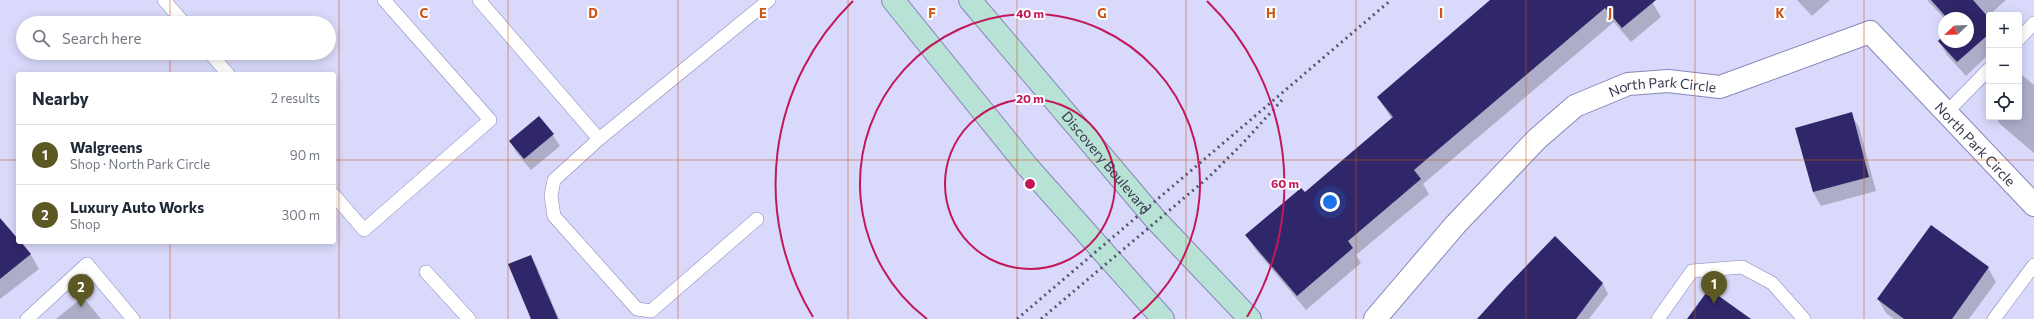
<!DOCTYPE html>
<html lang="en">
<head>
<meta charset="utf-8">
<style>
  :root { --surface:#fff; --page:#f6f6f7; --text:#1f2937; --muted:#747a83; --line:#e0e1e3; --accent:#5c5824 }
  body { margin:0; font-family:Commissioner,sans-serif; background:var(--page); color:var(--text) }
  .controls { position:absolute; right:12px; top:12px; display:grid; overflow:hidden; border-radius:4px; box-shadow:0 2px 10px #0003 }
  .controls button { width:36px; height:36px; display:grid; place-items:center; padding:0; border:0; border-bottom:1px solid var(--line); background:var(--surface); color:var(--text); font:20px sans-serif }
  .compass { position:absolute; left:1938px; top:12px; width:36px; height:36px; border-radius:50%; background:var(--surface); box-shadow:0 2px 10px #0003; rotate:247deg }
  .you { position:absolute; left:1330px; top:202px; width:14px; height:14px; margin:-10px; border:3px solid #fff; border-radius:50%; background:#1a73e8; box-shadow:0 0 0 6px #1a73e833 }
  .badge { display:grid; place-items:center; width:26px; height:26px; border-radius:50%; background:var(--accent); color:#fff; font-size:13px; font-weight:700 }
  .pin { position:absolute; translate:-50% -33px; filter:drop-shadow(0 1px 2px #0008) }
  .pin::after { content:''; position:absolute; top:21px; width:14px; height:12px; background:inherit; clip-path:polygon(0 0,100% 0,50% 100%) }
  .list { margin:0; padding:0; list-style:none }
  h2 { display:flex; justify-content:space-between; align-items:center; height:52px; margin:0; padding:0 16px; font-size:17px }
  h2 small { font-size:13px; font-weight:400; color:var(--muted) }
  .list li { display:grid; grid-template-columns:26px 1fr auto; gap:12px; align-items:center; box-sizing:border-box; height:60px; padding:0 16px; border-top:1px solid var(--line) }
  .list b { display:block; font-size:15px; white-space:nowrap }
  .list p { margin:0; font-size:13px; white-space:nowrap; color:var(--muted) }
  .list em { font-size:13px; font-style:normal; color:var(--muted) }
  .icon { flex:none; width:22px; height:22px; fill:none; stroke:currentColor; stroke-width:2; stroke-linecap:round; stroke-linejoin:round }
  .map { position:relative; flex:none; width:2034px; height:319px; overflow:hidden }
  .search { position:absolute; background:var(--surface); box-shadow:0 2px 10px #0003; left:16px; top:16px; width:320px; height:44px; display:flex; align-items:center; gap:10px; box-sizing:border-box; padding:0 14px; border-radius:22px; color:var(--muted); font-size:15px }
  .panel { position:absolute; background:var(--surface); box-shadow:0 2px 10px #0003; left:16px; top:72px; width:320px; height:172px; border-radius:4px }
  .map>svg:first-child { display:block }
  .shadow { fill:#0003 }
  .building { fill:#30266a }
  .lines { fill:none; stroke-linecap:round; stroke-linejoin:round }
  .lane-casing { stroke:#8786ba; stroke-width:14 }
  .street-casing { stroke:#8786ba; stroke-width:24 }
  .secondary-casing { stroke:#8786ba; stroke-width:24 }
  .lane { stroke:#fff; stroke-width:13 }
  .street { stroke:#fff; stroke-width:22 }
  .secondary { stroke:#b7e2d5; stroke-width:22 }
  .rail { stroke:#55556d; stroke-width:3; stroke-dasharray:2 4; stroke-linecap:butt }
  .grid { fill:none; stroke:#ce5416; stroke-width:1; stroke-opacity:0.55 }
  .ring { fill:none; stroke:#c2185b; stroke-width:2 }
  .labels { text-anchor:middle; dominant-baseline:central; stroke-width:4; stroke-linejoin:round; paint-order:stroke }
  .street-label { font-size:14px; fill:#39394f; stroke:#fefefe }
  .grid-label { font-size:13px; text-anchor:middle; font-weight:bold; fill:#ce5416; stroke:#fefefe; stroke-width:4; stroke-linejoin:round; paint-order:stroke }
  .centre { fill:#c2185b; stroke:#fefefe; stroke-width:2 }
  .ring-label { font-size:12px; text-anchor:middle; font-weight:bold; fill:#c2185b; stroke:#fefefe; stroke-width:4; stroke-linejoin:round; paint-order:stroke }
</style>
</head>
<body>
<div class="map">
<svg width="2034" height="319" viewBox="0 0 2034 319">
  <rect width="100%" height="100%" fill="#d9d9fb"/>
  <!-- shadow -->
  <path class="shadow" d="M1492 0H1651L1661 17 1631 42 1614 22 1423 184 1429 194 1356 255 1361 263 1306 310 1255 249 1247 235 1305 194 1392 119 1378 98Z
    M1797 0H1830L1812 16Z
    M1927 0H2006L1987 17 1989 20V54L1966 76 1947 55 1939 41 1944 37V42H1968V18H1944Z
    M2022 75 2034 85V153L2000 124 1996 117H2019V78Z
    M1851 114 1859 127 1876 191 1821 206 1813 192 1796 128Z
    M539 117 553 135 560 146 531 170 516 152 510 141Z
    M0 219 31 255 39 269 0 299Z
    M1931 226 1988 268 1996 282 1969 319H1894L1886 313 1878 299Z
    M530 256 537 267 559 319H532Z
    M1603 284 1608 294 1589 319H1478Z
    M83 297 101 319H56Z"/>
  <!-- building -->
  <path class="building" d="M1490 0H1656L1622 28 1605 8 1414 170 1421 179 1348 241 1353 248 1297 296 1245 235 1301 188 1305 192 1393 117 1377 97Z
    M1931 0H1973L1989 18V34L1957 62 1938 41 1944 35V42H1968V18H1947Z
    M1852 112 1869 177 1813 192 1795 128Z
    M539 116 554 134 524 159 509 141Z
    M0 218 18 239V242H21L31 254 0 279Z
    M1931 225 1989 267 1952 319H1904L1877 299Z
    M1555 236 1603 283 1576 319H1477L1505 288Z
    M531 255 540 277 558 319H531L508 264Z
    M1709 289 1751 319H1687Z"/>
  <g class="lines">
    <!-- lane casing -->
    <g class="lane-casing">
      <path id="lane" d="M164 0 184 23
        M479 0 599 139 769 0
        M2019 39 2034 23
        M210 53 228 74
        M1946 113 1989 69
        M599 139 554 180 551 196 554 216 637 309 651 311 757 219
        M334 195 364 230 490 120 384 0
        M426 272 469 319
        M27 319 87 264 133 319
        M1658 319 1692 271 1742 267 1772 283 1804 319
        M1994 319 2034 265"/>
    </g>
    <!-- street casing -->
    <g class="street-casing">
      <g id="street">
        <path id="s1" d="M1375 319 1456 224 1537 139 1575 106 1628 84 1668 81 1720 87 1870 32 2034 205"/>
      </g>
    </g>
    <!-- secondary casing -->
    <g class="secondary-casing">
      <g id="secondary">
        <path d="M893 0 1027 166 1163 319"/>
        <path id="s2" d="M970 0 1156 220 1250 319"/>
      </g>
    </g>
    <!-- lane -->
    <use href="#lane" class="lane"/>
    <!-- street -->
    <use href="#street" class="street"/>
    <!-- secondary -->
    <use href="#secondary" class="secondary"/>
    <!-- rail -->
    <path class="rail" d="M1017 319 1391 0
      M1041 319 1210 176 1243 143 1283 99"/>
  </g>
  <!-- grid -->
  <path class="grid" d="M170 0V23M339 0V319M508 0V319M678 0V319M848 0V319M1017 0V319M1186 0V319M1356 0V319M1526 0V319M1695 0V319M1864 0V319M170 53V74M0 160H18M334 160H2034M170 242V319"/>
  <!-- distance rings -->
  <g class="ring">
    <circle cx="1030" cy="184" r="85"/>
    <path d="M927 319A170 170 0 1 1 1133 319"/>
    <path d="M813 317A255 255 0 0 1 853 1M1207 1A255 255 0 0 1 1247 317"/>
  </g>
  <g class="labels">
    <!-- street labels -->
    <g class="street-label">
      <text stroke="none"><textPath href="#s1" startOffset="384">North Park Circle</textPath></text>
      <text stroke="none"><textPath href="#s1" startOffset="756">North Park Circle</textPath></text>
      <text stroke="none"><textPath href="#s2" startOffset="212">Discovery Boulevard</textPath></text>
    </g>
  </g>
  <g class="grid-label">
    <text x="424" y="18">C</text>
    <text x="593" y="18">D</text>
    <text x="763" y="18">E</text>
    <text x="932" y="18">F</text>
    <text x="1102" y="18">G</text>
    <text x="1271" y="18">H</text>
    <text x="1441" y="18">I</text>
    <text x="1610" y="18">J</text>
    <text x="1780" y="18">K</text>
  </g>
  <circle cx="1030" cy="184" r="6" class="centre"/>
  <g class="ring-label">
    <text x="1030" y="18">40 m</text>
    <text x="1030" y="103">20 m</text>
    <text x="1285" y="188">60 m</text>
  </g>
</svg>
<div class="controls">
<button>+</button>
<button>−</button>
<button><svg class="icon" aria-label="locate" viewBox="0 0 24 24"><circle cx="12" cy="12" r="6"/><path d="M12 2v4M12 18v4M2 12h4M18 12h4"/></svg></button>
</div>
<svg class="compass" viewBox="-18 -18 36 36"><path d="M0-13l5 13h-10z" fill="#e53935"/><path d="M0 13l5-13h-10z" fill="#747a83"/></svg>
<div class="you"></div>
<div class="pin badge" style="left:1714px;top:304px">1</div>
<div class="pin badge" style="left:81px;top:307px">2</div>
<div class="search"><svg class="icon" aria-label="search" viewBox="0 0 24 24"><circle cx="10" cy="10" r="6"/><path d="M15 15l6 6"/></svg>Search here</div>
<section class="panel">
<h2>Nearby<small>2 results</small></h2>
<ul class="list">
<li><span class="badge">1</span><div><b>Walgreens</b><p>Shop · North Park Circle</p></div><em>90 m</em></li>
<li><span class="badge">2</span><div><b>Luxury Auto Works</b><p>Shop</p></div><em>300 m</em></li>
</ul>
</section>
</div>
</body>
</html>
